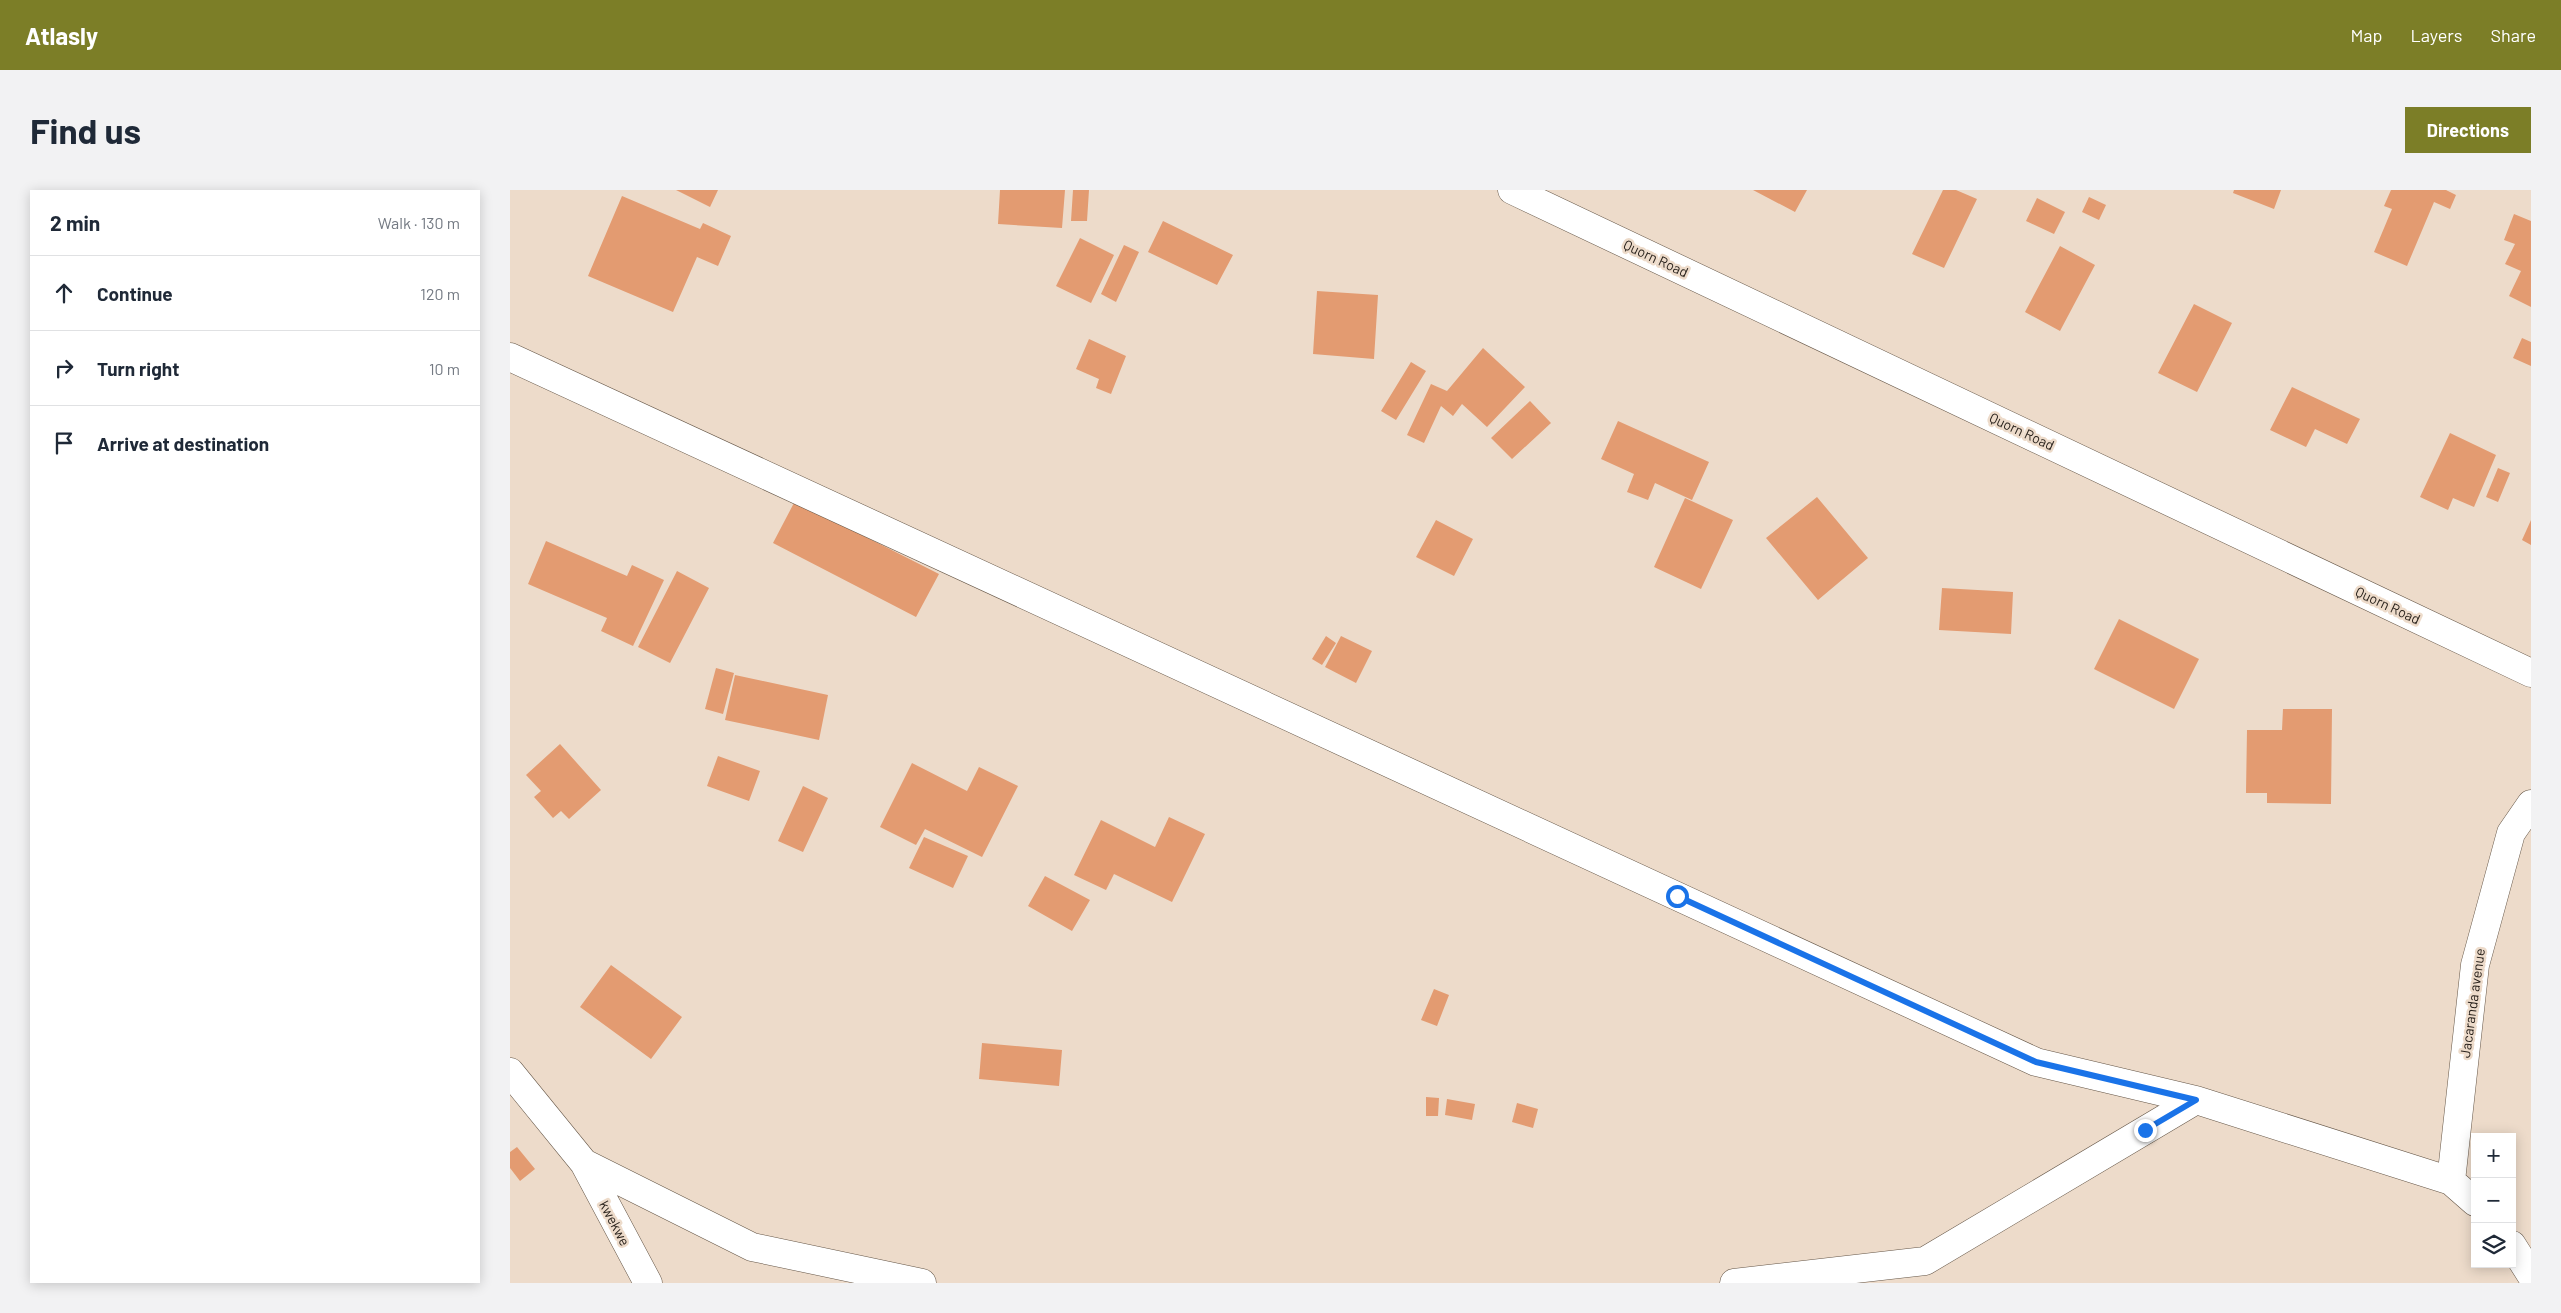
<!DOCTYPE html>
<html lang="en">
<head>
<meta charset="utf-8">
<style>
  :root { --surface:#fff; --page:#f2f2f3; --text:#1f2937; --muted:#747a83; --line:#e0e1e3; --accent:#7c7e27 }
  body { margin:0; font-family:Barlow,sans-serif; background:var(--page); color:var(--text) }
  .controls { position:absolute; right:15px; bottom:15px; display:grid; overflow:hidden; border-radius:0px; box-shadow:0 2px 12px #0003 }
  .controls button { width:45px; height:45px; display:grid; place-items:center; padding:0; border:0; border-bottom:1px solid var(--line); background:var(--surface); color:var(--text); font:25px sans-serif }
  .stop { position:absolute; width:15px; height:15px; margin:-11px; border:4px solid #1a73e8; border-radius:50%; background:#fff }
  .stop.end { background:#1a73e8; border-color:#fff; box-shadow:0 1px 5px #0008 }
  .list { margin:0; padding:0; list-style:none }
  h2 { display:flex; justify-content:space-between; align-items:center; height:65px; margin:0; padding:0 20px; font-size:21px }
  h2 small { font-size:16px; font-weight:400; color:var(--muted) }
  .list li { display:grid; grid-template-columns:32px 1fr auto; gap:15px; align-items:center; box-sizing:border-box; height:75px; padding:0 20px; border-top:1px solid var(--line) }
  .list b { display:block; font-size:19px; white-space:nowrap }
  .list em { font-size:16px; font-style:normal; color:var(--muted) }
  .icon { flex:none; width:28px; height:28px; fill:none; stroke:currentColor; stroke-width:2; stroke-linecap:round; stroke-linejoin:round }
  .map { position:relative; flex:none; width:2021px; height:1093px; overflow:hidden; border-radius:0px }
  header { display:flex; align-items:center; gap:30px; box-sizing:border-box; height:70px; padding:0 25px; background:var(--accent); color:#fff }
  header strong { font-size:24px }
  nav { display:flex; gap:28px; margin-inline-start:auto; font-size:18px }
  .intro { display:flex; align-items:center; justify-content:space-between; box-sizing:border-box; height:120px; padding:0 30px }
  h1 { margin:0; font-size:35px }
  .button { padding:12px 22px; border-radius:0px; background:var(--accent); color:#fff; font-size:18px; font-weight:700 }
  main { display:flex; gap:30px; padding:0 30px }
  aside { flex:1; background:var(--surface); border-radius:0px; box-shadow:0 2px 12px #0003 }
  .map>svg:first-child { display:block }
  .building { fill:#e39b71 }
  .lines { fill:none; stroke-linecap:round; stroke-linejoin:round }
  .minor-casing { stroke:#655647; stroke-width:29 }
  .minor { stroke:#fff; stroke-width:28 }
  .route { stroke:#1a73e8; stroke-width:6 }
  .labels { text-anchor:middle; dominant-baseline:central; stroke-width:5; stroke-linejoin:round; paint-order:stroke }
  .street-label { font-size:14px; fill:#29221c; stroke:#eddbca }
</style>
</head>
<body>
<header>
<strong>Atlasly</strong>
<nav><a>Map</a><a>Layers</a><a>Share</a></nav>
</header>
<div class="intro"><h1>Find us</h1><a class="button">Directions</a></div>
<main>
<aside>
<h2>2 min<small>Walk · 130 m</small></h2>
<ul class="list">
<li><svg class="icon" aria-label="ahead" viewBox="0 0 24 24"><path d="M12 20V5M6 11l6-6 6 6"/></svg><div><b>Continue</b></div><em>120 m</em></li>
<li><svg class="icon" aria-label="right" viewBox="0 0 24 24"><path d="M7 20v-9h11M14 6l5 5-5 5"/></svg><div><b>Turn right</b></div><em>10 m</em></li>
<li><svg class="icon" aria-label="arrive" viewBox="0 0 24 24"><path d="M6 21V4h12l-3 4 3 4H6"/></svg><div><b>Arrive at destination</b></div></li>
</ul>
</aside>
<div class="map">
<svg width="2021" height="1093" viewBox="0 0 2021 1093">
  <rect width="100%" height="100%" fill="#eddbca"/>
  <!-- building -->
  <path class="building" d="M166 0H208L200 17Z
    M490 0H555L552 38 488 34Z
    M563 0H579L577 31H561Z
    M1243 0H1297L1285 22Z
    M1433 0H1446L1467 9 1434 78 1402 64Z
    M1724 0H1771L1764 19 1723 3Z
    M1881 0H1936L1946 5 1940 19 1924 12 1897 76 1864 62 1882 19 1874 16Z
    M112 6 190 39 193 33 221 46 208 76 187 67 163 122 78 86Z
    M1579 7 1596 15 1589 30 1572 22Z
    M1527 8 1555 22 1544 44 1516 31Z
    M2004 24 2021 31V117L1999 106 2011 81 1995 74 2005 54 1994 50Z
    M653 31 723 65 707 95 638 62Z
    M570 48 604 65 581 113 546 96Z
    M614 55 629 62 606 112 591 104Z
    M1550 56 1585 75 1550 141 1515 122Z
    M807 101 868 105 864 169 803 164Z
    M1684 114 1722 133 1687 202 1648 183Z
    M2012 148 2021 152V176L2003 168Z
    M579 149 616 166 601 204 586 198 589 189 566 179Z
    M973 158 1015 197 977 237 952 214 943 226 931 216 914 253 897 245 921 194 937 201Z
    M901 172 916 181 886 230 871 221Z
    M1782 197 1850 229 1837 254 1805 239 1796 257 1760 240Z
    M1020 211 1041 233 1002 269 981 248Z
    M1108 231 1199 272 1182 310 1145 293 1138 310 1117 302 1124 284 1091 269Z
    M1940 243 1986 265 1964 317 1943 308 1938 320 1910 307Z
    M1988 278 2000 283 1988 312 1976 307Z
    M1307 307 1358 368 1308 410 1256 348Z
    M1175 308 1223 330 1191 399 1144 377Z
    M285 311 429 384 406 427 263 353Z
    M926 330 963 349 944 386 906 367Z
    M2021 330V355L2012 350Z
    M36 351 117 386 122 375 154 390 123 456 91 441 97 428 18 394Z
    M167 381 199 398 160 473 128 457Z
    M1432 398 1503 402 1501 444 1429 440Z
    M1609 429 1689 469 1664 519 1584 479Z
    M816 446 826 453 812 475 802 469Z
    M831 446 862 461 846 493 815 477Z
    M206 478 224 483 213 524 195 519Z
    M225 485 318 505 309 550 215 530Z
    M1773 519H1822L1821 614 1757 613V603H1736L1737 540H1772Z
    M50 554 91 600 59 629 51 621 43 628 24 607 31 601 16 585Z
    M208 566 250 581 239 611 197 596Z
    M402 573 457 601 469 577 508 596 472 667 415 639 406 655 370 637Z
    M293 596 318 608 293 662 268 651Z
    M659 627 695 644 662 712 604 684 596 700 564 685 591 630 645 657Z
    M414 647 458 666 443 698 399 678Z
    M535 686 580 710 562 741 518 716Z
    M101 775 172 827 141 869 70 817Z
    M924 799 939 805 927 836 911 830Z
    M472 853 552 860 549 896 469 889Z
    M916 907 929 908 928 926H916Z
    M937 909 965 914 962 930 935 925Z
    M1007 913 1028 919 1023 938 1002 932Z
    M7 957 25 979 10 991 0 978V962Z"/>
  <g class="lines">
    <!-- minor casing -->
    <g class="minor-casing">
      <path id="minor" d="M1002 0 2021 483
        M0 167 1526 872 1686 910 1941 991 1965 1012
        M0 882 74 973 242 1057 412 1093
        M74 973 138 1093
        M1941 991 1965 775 2001 643 2021 614
        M2002 1055 2021 1085
        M1224 1093 1415 1071 1686 910"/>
    </g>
    <!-- minor -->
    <use href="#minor" class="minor"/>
  </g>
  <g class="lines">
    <!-- route -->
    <path class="route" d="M1167 706 1526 872 1686 910 1635 940"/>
  </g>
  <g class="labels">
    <!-- street labels -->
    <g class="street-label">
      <text transform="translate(1146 68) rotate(25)">Quorn Road</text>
      <text transform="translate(1512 241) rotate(25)">Quorn Road</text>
      <text transform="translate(1878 415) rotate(25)">Quorn Road</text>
      <text transform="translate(1962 813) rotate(-82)">Jacaranda avenue</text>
      <text transform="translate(105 1033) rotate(62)">kwekwe</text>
    </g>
  </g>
</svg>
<div class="controls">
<button>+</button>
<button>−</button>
<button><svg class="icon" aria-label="layers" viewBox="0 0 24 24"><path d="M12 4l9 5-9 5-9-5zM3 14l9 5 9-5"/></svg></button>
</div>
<div class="stop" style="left:1167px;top:706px"></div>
<div class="stop end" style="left:1635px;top:940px"></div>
</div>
</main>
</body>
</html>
